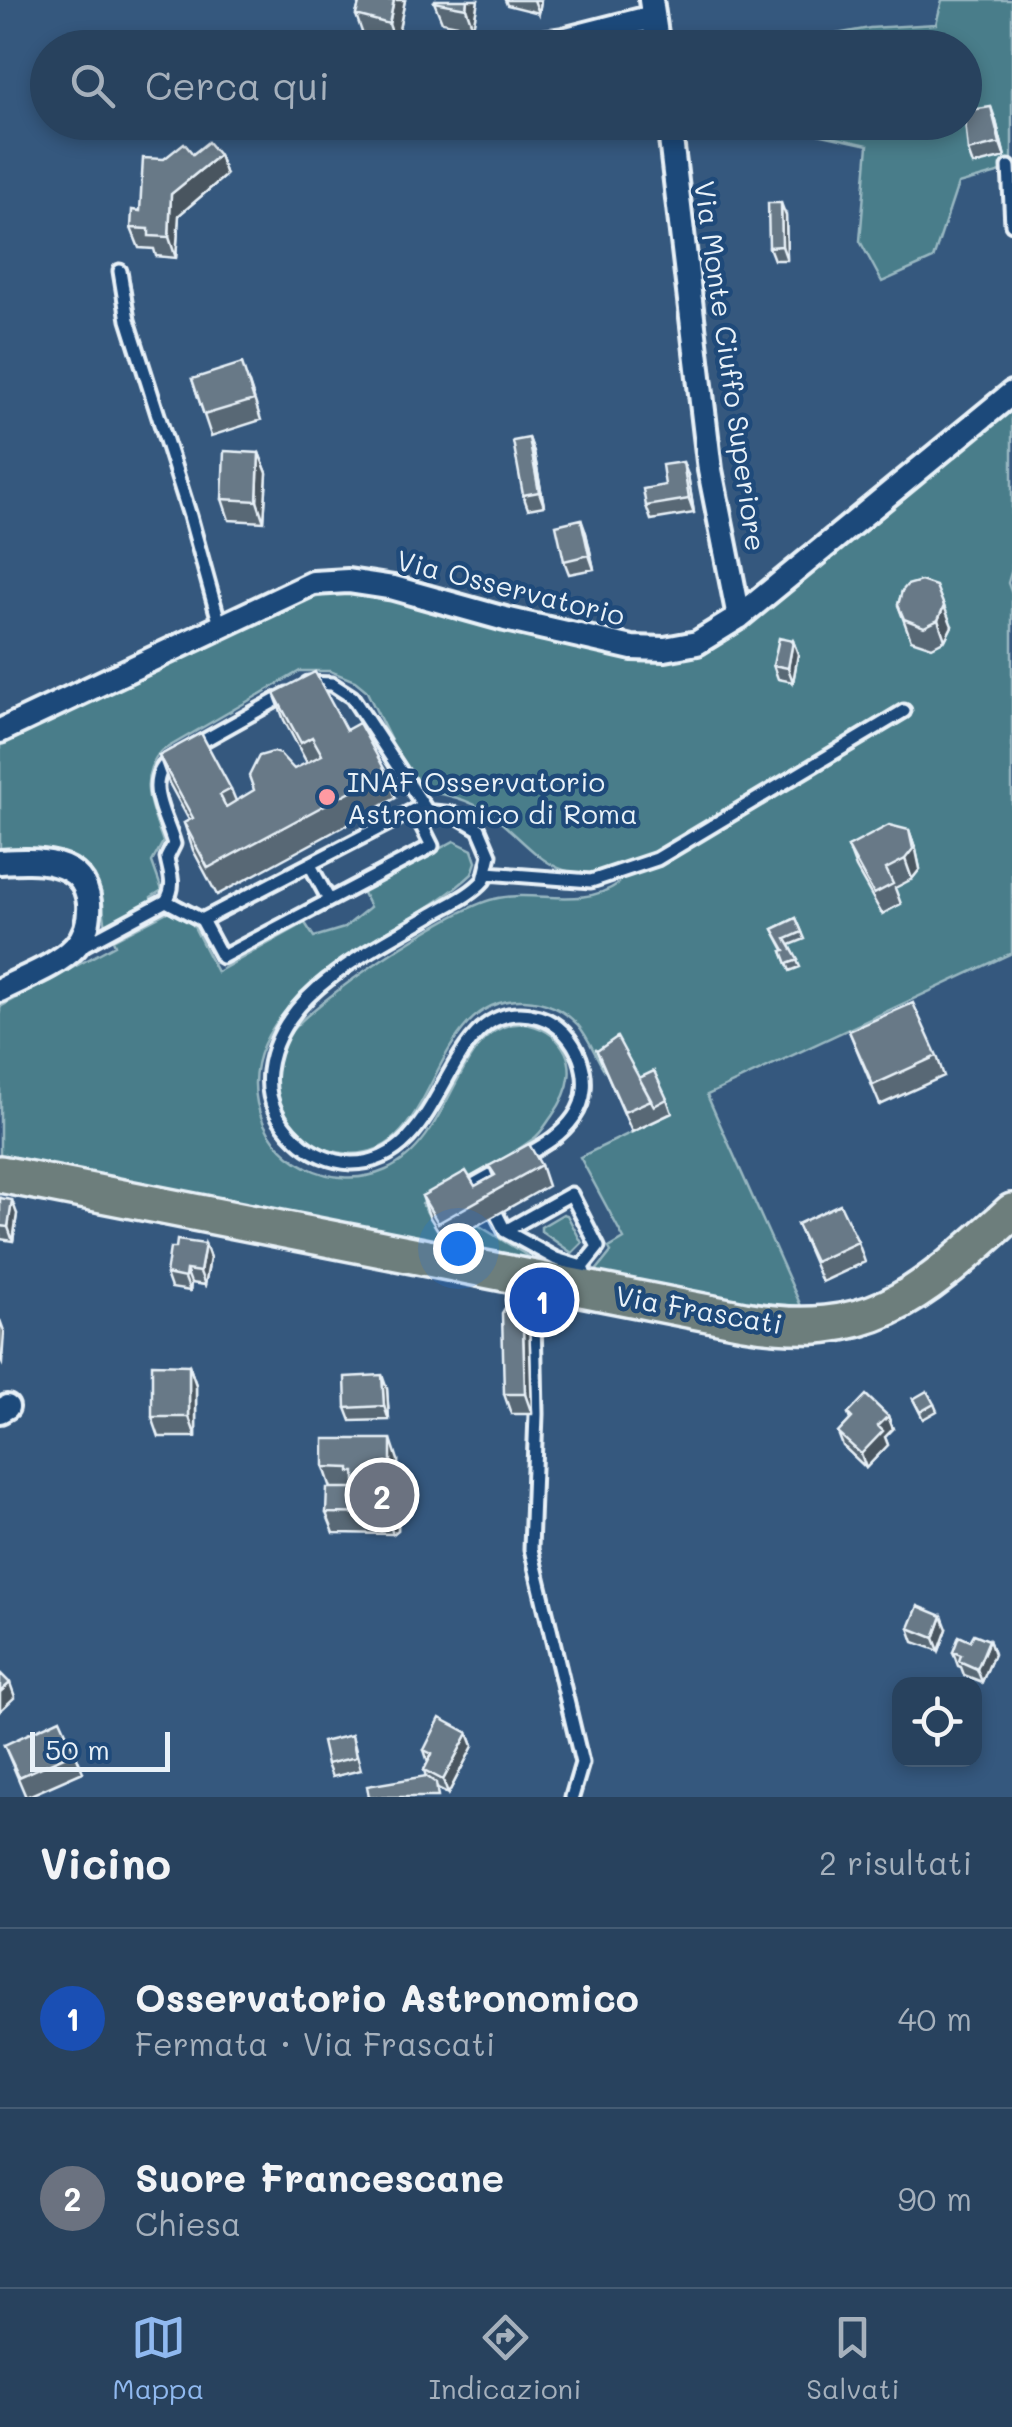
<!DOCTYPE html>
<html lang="it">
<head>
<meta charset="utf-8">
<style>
  :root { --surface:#28425e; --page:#344d67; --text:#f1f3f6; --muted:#a5b0bc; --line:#445b73; --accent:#90b9f0 }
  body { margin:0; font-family:Mali,sans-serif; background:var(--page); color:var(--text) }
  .controls { position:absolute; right:30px; bottom:30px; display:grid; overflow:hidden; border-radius:20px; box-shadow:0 5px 15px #0003 }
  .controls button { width:90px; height:90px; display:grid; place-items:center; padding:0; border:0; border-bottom:2px solid var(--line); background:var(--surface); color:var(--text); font:50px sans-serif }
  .scale { position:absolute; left:30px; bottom:25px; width:140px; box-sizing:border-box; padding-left:10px; border:5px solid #e8f1f8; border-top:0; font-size:28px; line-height:35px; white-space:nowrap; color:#e8f1f8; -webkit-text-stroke:8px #1f4a7a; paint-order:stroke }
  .you { position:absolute; left:458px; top:1248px; width:35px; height:35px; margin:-25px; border:8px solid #fff; border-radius:50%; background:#1a73e8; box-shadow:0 0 0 15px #1a73e833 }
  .badge { display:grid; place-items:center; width:65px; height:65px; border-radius:50%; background:var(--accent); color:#fff; font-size:32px; font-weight:700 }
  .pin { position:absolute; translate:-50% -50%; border:5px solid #fff; box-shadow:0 2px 10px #0006 }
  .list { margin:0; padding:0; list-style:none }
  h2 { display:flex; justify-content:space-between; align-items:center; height:130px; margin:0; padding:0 40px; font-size:42px }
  h2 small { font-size:32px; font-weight:400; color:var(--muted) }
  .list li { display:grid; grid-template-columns:65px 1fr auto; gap:30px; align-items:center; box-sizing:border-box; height:180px; padding:0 40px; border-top:2px solid var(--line) }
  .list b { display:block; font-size:38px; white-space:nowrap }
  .list p { margin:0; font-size:32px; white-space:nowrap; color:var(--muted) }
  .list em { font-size:32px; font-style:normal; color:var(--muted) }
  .icon { flex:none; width:55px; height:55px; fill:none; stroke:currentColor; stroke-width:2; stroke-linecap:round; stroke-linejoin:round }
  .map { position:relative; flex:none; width:1012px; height:1797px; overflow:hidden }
  .search { position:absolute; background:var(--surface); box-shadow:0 5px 15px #0003; left:30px; right:30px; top:30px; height:110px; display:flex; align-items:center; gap:25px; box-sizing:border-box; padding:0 35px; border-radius:55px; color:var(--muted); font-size:38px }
  .sheet { height:490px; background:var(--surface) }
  nav { display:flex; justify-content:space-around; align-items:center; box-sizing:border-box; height:140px; border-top:2px solid var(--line); background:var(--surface); font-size:28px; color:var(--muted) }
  nav a { display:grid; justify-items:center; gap:5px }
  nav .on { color:var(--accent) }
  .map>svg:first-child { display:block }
  .green { fill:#497d8a; stroke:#98b7c1; stroke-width:2.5 }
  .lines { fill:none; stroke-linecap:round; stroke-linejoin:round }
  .lane-casing { stroke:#e8f1f8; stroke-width:19 }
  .street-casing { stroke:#e8f1f8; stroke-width:30 }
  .primary-casing { stroke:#e8f1f8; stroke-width:42 }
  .lane { stroke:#1f4a7a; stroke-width:11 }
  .street { stroke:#1f4a7a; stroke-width:22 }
  .primary { stroke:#6d7e7c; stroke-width:35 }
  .wall { fill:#596874; stroke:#e8f1f8; stroke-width:2.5 }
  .shaded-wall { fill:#48555e; stroke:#e8f1f8; stroke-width:2.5 }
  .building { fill:#677987; stroke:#e8f1f8; stroke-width:2.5 }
  .poi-dot { fill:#ff9aa2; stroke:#1f4a7a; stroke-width:4 }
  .labels { text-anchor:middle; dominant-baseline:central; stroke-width:9; stroke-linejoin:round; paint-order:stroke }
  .street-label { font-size:28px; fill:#e8f1f8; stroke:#1f4a7a }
  .poi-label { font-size:28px; fill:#e8f1f8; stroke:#1f4a7a; text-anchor:start }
</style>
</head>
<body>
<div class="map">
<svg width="1012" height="1797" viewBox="0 0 1012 1797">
  <rect width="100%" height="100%" fill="#35587e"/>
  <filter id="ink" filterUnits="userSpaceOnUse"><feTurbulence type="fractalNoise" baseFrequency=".01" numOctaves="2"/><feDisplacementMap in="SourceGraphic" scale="20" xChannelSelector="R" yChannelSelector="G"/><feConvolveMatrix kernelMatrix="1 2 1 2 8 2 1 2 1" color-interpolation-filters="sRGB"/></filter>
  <g filter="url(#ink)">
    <!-- green -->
    <path class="green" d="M942 0H1012V169L958 184 933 259 882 282 860 241 868 145 818 134 805 123 964 122V48H785V43L870 28 936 24Z
      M1012 405V569L1008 583 1012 594V953L707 1095 809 1324 592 1276 611 1252 609 1248 624 1239 580 1157 672 1113 642 1093 624 1057 605 1071C595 1056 590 1039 578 1025 564 1010 545 1001 524 1000 421 995 443 1178 332 1151 307 1145 287 1127 278 1103 271 1081 274 1057 287 1037 310 1002 452 908 494 899 536 889 582 910 619 883L613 870C555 885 537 852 497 819 476 802 451 794 424 792L404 767 366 690 355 681 330 671H300L160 752C136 781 153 811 163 842L152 862 162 890 151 897 152 901 106 925C102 912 105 899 99 886 80 846 37 854 0 856V744L298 601 346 591 382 596 633 660C670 665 702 657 733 635Z
      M454 841 472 850 476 862 472 874C408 935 234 992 257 1103 263 1131 281 1155 306 1167 331 1180 361 1181 386 1170 448 1143 455 1045 503 1027 520 1020 539 1025 553 1036 580 1060 570 1091 552 1116 546 1124 541 1134 533 1139 499 1164 459 1183 422 1204L445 1243 478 1225 539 1263 0 1162V1007L115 945 113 940 171 910 190 919 217 972 305 923 314 937 344 928 370 907 362 891Z
      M563 1214 567 1215 582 1243 572 1253 541 1231V1227Z"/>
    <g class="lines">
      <!-- lane casing -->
      <g class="lane-casing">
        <path id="lane" d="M1009 167 1012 224
          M120 271 128 320 190 516 220 625
          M308 683 332 684 352 697 427 811
          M194 746 287 694
          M310 865 329 900
          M487 873 591 881 657 859 904 711
          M166 901 202 920 222 957 432 846 414 810
          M202 920 414 810 454 814 479 829 490 855 484 880C471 895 450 904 433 914 372 951 279 991 269 1071 266 1098 277 1121 296 1139 310 1153 331 1162 351 1163 452 1164 441 989 539 1017 578 1029 598 1083 574 1117 560 1137 542 1146 521 1158
          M80 947 166 901C176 886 170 874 167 858L174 844C166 815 140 779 174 757
          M464 1190 505 1167
          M497 1215 505 1231
          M582 1267 556 1259 505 1231 571 1194 598 1247 582 1267 587 1281
          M532 1283 520 1304 534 1316 536 1414 531 1549 582 1763 572 1797"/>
      </g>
      <!-- street casing -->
      <g class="street-casing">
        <path id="street" d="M651 0 658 48
          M507 48 563 40 653 17
          M669 122 710 470 739 617
          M0 731 313 583 348 581 394 588 505 619 632 648 665 649 697 643 739 617 1012 393
          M0 862C35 860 84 857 89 903 90 919 86 935 75 947 57 966 23 978 0 990
          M0 1411 7 1407"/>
      </g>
      <!-- primary casing -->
      <g class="primary-casing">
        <path id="primary" d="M0 1174 744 1320C874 1342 921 1294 1012 1212"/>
      </g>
      <!-- lane -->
      <use href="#lane" class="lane"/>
      <!-- street -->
      <use href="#street" class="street"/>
      <!-- primary -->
      <use href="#primary" class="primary"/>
    </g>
    <!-- wall -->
    <path class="wall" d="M360 0H405L396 44 363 35 356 15Z
      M478 0 473 28 442 22 434 2Z
      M505 0H541L539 13 507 5Z
      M996 121 1005 157 973 165 968 151Z
      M271 122H295L296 129 274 133Z
      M193 154 219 155 226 175 179 215 176 258 156 256 154 249 139 248 131 228 164 159Z
      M786 216 787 260H774L769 247Z
      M192 379 249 383 261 420 211 436Z
      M529 438 534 452 544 506 528 509 523 495Z
      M259 453 267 473 264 522 229 520 222 499Z
      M688 475 694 513 651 520 646 506Z
      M586 533 594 569 569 574 564 561Z
      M902 591 952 626 945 640 932 647 911 640 898 605Z
      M793 641 798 654 793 682 778 679 773 665Z
      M274 693 346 730 386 772 396 798 217 895 193 850 184 823 189 820 169 783 159 756 231 789 236 801 307 763 284 720Z
      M909 830 916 850 920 869 912 879 895 888 901 904 882 914 856 868 848 847Z
      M796 918 805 939 790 945 800 967 790 971 782 951 784 950 773 929Z
      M849 1031 937 1056 944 1076 880 1105Z
      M597 1051 639 1078 667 1099 672 1113 632 1132Z
      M541 1165 548 1186 446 1243 429 1216 422 1196 475 1186 493 1176 489 1166Z
      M0 1198 17 1214 13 1241 0 1239Z
      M797 1224 858 1242 865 1262 822 1282Z
      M205 1244 210 1258 205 1285 191 1283 190 1291 171 1288 166 1274 176 1248Z
      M529 1319 532 1414H511L504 1394Z
      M189 1365 196 1385V1437H159L152 1417Z
      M387 1389 389 1420 351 1421 346 1408Z
      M913 1399 934 1404 937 1411 923 1419Z
      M848 1414 888 1416 893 1429 885 1437 888 1445 866 1468 843 1446 838 1433 850 1420Z
      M398 1460V1530L393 1534 334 1533 326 1513 331 1488 324 1467Z
      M909 1628 947 1629 939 1651 914 1642Z
      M989 1640 994 1654 982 1682 964 1675 961 1667 958 1666 953 1652 970 1641Z
      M468 1733 473 1746 448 1794 438 1789 426 1777 424 1770 428 1762 424 1750Z
      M352 1735 361 1770 332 1777 327 1764Z
      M4 1745 75 1752 83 1772 26 1797Z"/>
    <!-- shaded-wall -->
    <path class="shaded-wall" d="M394 0H405L396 44 389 24Z
      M467 0H478L473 28 466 8Z
      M534 0H541L539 13Z
      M991 107 996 121 1005 157 1000 143Z
      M219 155 226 175 179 215 176 258 169 237 171 194Z
      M781 203 786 216 787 260 782 246Z
      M529 438 534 452 544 506 539 492Z
      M259 453 267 473 264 522 257 501Z
      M683 462 688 475 694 513 689 499Z
      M581 519 586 533 594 569 589 555Z
      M944 606 952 626 945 640 938 620Z
      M793 641 798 654 793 682 788 668Z
      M909 830 916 850 920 869 912 879 905 859Z
      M12 1200 17 1214 13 1241 8 1227Z
      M205 1244 210 1258 205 1285 200 1272Z
      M186 1270 191 1283 190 1291 185 1278Z
      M522 1298 529 1319 532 1414 525 1394Z
      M0 1320 4 1331 2 1363 0 1359Z
      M189 1365 196 1385V1437L189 1417Z
      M382 1375 387 1389 389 1420 384 1406Z
      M888 1416 893 1429 885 1437 888 1445 866 1468 861 1454 878 1426Z
      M391 1439 398 1460V1530L393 1534 385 1514Z
      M942 1616 947 1629 939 1651 934 1638Z
      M989 1640 994 1654 982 1682 977 1669Z
      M10 1683 15 1697 0 1711V1692Z
      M468 1733 473 1746 448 1794 443 1780Z"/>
    <!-- building -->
    <path class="building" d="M360 0H394L389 24 356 15Z
      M435 0H467L466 8 434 2Z
      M991 107 1000 143 968 151 964 111Z
      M208 142 219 155 171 194 169 237 149 236V229L131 228 132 210 140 211 143 158 164 159 184 143 193 154Z
      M768 203H781L782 246 769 247Z
      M242 363 254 400 204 415 192 379Z
      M529 438 539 492 523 495 513 441Z
      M224 451 259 453 257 501 222 499Z
      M683 462 689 499 646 506 643 489 665 485 662 465Z
      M581 519 589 555 564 561 556 525Z
      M921 581 936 586 944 606 938 620 924 627 904 619 898 605 902 591 907 585Z
      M779 638 793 641 788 668 773 665Z
      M315 672 346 730 359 723 386 772 208 868 184 823 193 818 159 756 201 733 231 789 220 795 226 807 254 790 249 776 259 756 273 752 280 754 294 769 322 755 312 737 301 743 274 693Z
      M889 825 909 830 913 849 905 859 886 869 893 884 874 894 848 847Z
      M796 918 802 932 786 939 798 960 787 964 782 951 785 950 773 929Z
      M913 1003 937 1056 873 1085 849 1031Z
      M617 1037 651 1100 624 1112 597 1051Z
      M654 1071 667 1099 654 1106 639 1078Z
      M529 1144 541 1165 438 1223 422 1196 466 1171 475 1186 495 1175 489 1166Z
      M0 1198 12 1200 8 1227 0 1226Z
      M840 1204 858 1242 815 1262 797 1224Z
      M177 1240 205 1244 200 1272 186 1270 185 1278 166 1274 170 1248H176Z
      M514 1293 522 1298 525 1394H504L502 1313Z
      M152 1364 189 1365V1417H152Z
      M382 1375 384 1406 346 1408 345 1377Z
      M927 1391 934 1404 920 1412 913 1399Z
      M866 1395 888 1416 878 1426 883 1431 861 1454 838 1433 852 1418 848 1414Z
      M324 1439H391V1510L385 1514 326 1513 327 1488H355V1472H350V1468L324 1467Z
      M918 1606 942 1616 934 1638 909 1628Z
      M974 1634 989 1640 977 1669 959 1661 961 1655 953 1652 959 1636 970 1641Z
      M0 1673 10 1683 0 1692Z
      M440 1718 468 1733 443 1780 424 1770 432 1754 424 1750Z
      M60 1719 75 1752 19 1777 4 1745Z
      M352 1735 356 1757 327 1764 322 1742Z
      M426 1776 436 1783 438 1797H369L367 1786Z"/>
  </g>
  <!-- markers -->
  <circle class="poi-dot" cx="327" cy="797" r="10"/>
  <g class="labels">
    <!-- street labels -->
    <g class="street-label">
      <text transform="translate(731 366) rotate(82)">Via Monte Ciuffo Superiore</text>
      <text transform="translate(511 587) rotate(14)">Via Osservatorio</text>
      <text transform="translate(699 1309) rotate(10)">Via Frascati</text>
    </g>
    <!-- poi labels -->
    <g class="poi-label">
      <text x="347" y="781">INAF Osservatorio<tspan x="347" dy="32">Astronomico di Roma</tspan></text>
    </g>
  </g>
</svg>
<div class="controls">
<button><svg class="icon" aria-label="locate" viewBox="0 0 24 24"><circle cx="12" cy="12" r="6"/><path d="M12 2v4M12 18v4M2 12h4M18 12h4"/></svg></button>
</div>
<div class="scale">50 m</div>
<div class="you"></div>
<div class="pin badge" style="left:542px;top:1300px;background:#1a4fb4">1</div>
<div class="pin badge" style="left:382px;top:1495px;background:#6b7280">2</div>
<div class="search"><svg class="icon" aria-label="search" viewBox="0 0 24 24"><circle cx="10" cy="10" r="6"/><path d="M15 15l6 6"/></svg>Cerca qui</div>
</div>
<section class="sheet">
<h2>Vicino<small>2 risultati</small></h2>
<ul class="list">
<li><span class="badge" style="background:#1a4fb4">1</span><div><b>Osservatorio Astronomico</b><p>Fermata · Via Frascati</p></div><em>40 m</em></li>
<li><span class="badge" style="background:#6b7280">2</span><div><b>Suore Francescane</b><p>Chiesa</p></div><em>90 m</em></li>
</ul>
</section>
<nav>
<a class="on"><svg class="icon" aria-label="map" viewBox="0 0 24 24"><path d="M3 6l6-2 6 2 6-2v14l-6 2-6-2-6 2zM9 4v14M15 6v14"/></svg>Mappa</a>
<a><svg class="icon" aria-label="directions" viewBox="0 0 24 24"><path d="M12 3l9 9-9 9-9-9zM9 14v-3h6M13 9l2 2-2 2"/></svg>Indicazioni</a>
<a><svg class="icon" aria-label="saved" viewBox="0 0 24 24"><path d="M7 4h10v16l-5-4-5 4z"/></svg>Salvati</a>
</nav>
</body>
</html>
